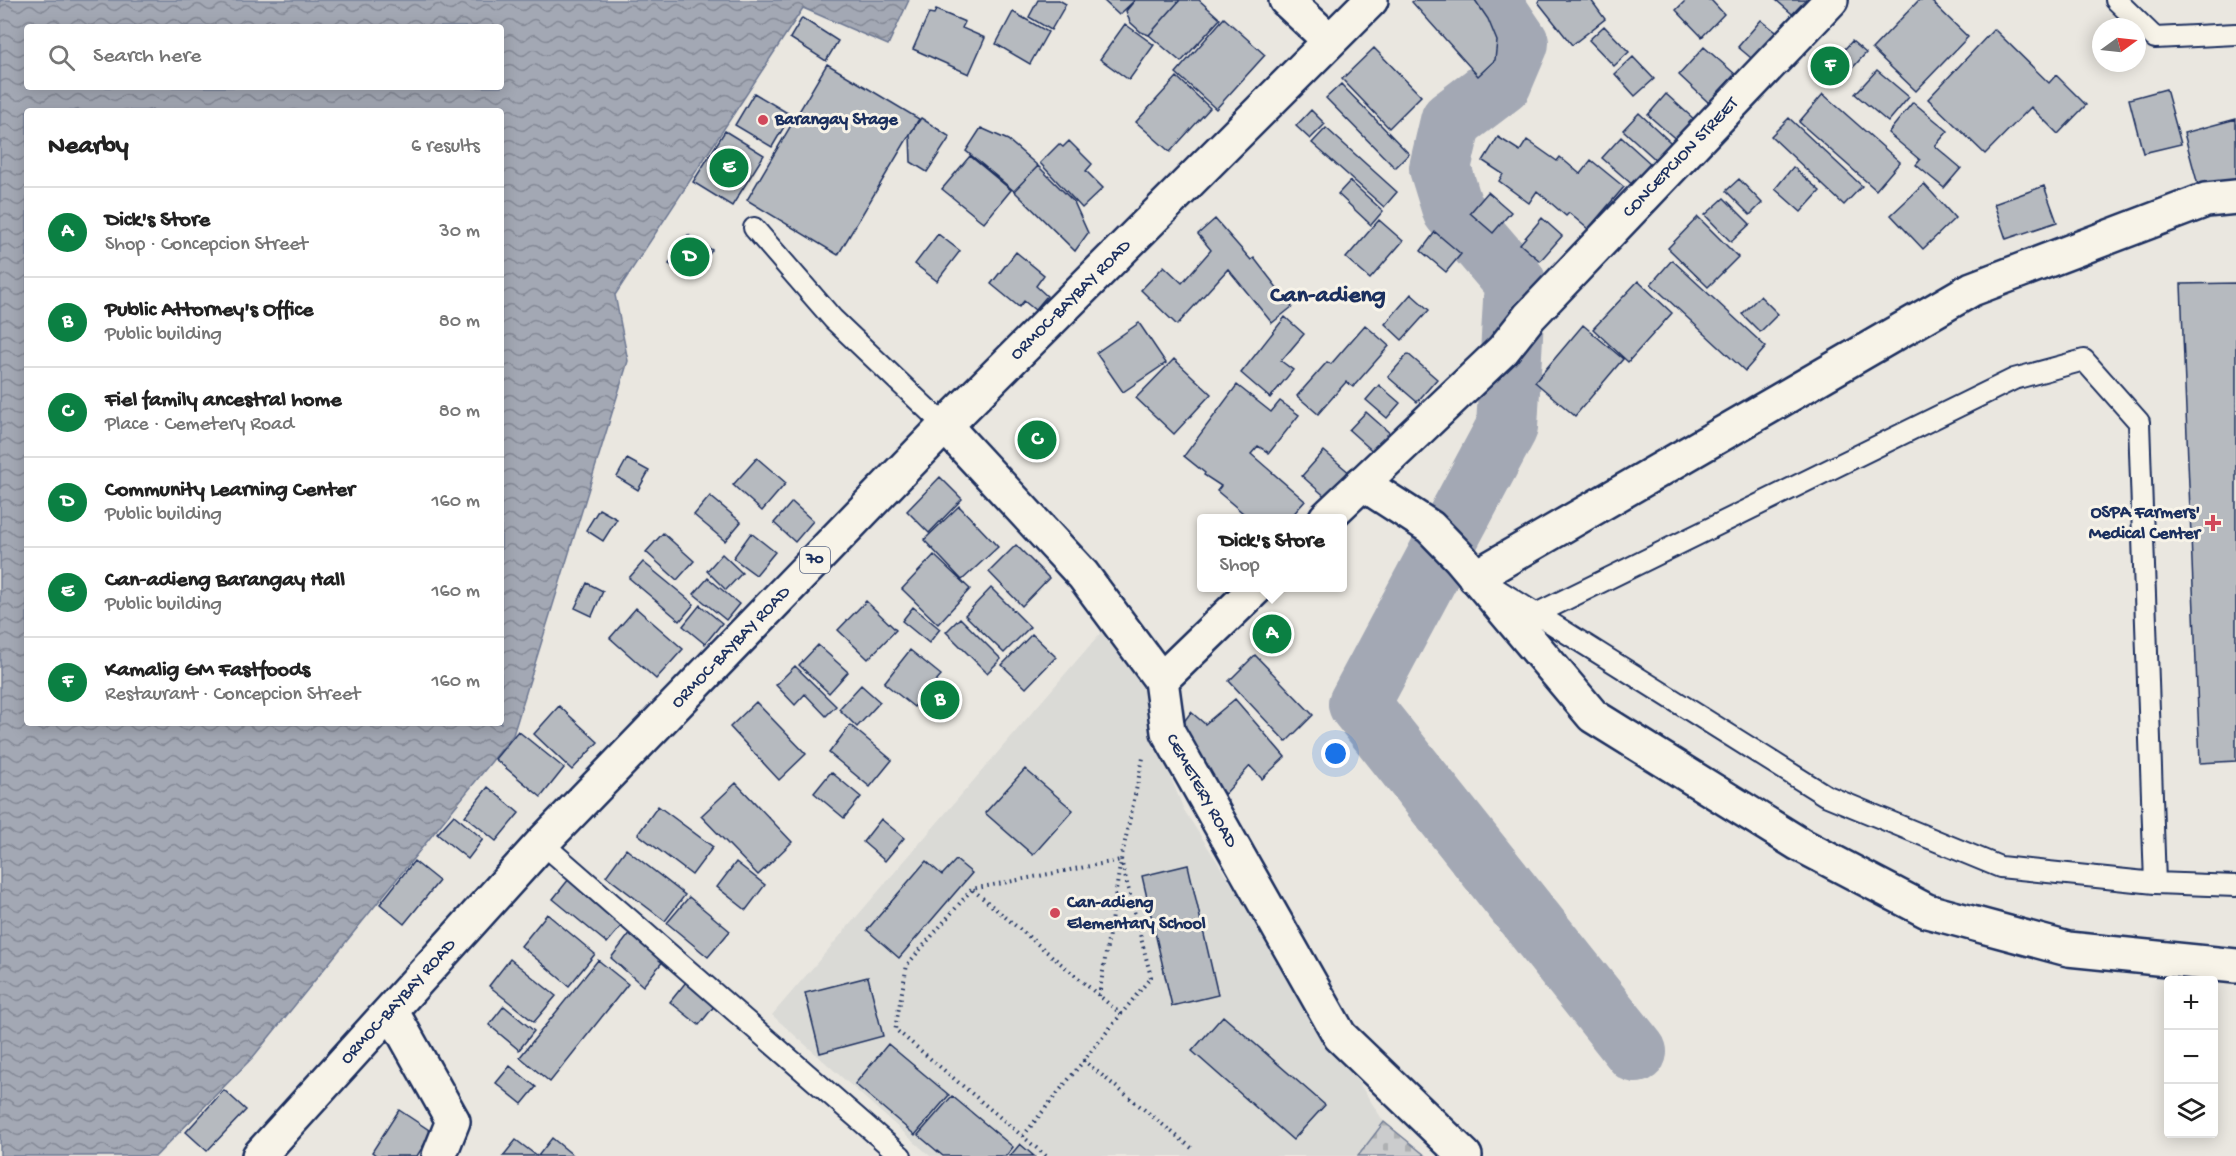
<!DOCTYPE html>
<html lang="en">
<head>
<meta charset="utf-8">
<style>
  :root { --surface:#fff; --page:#f2f2f2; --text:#222; --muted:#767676; --line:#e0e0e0; --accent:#0b8043 }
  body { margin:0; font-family:"Gochi Hand",sans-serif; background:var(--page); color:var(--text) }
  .controls { position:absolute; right:18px; bottom:18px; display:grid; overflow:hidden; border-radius:6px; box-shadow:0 3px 15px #0003 }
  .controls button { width:54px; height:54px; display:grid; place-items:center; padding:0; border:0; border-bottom:2px solid var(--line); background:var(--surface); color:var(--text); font:30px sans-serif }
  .compass { position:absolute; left:2092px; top:18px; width:54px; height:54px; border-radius:50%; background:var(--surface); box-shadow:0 3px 15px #0003; rotate:75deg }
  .you { position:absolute; left:1336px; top:754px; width:21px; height:21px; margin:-15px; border:4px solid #fff; border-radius:50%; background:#1a73e8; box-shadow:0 0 0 9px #1a73e833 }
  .badge { display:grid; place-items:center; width:39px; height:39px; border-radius:50%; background:var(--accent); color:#fff; font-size:20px; font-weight:700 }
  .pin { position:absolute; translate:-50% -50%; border:3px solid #fff; box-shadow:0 2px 6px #0006 }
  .popup { position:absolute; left:1197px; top:514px; width:150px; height:78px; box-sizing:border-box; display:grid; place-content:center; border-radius:6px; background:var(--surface); filter:drop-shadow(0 2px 4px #0005); font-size:20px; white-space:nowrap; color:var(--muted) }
  .popup b { font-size:22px; color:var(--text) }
  .popup::after { content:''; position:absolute; left:50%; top:100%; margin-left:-12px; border:12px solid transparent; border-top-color:var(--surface) }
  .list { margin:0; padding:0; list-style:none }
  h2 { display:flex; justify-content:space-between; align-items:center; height:78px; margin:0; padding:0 24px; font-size:26px }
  h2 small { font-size:20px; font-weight:400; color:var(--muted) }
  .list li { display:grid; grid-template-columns:39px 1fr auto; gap:18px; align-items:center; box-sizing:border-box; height:90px; padding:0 24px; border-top:2px solid var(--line) }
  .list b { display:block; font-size:22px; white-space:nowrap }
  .list p { margin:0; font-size:20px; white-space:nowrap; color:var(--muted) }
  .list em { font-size:20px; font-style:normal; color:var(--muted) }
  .icon { flex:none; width:33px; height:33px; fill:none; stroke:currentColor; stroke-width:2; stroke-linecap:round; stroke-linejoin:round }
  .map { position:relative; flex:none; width:2236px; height:1156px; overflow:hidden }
  .search { position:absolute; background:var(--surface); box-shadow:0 3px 15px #0003; left:24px; top:24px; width:480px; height:66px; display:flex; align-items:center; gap:15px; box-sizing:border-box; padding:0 21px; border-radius:6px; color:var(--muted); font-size:22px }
  .panel { position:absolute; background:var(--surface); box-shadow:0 3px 15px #0003; left:24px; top:108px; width:480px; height:618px; border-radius:6px }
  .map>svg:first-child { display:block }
  .built { fill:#dadad6 }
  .cemetery { fill:url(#cemetery-stones); stroke:#737e96; stroke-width:1.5 }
  .water { fill:url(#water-waves); stroke:#6d7892; stroke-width:1.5; fill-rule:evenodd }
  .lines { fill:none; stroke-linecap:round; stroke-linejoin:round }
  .river { stroke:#a3a8b4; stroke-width:62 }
  .building { fill:#b6babf; stroke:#1b2f5e; stroke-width:1.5 }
  .lane-casing { stroke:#1b2f5e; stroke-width:24 }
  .street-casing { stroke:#1b2f5e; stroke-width:38 }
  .secondary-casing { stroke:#1b2f5e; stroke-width:38 }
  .highway-casing { stroke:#1b2f5e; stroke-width:38 }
  .path { stroke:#1b2f5e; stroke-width:4; stroke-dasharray:1.5 4.5; stroke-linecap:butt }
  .lane { stroke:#f7f3e8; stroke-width:20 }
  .street { stroke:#f7f3e8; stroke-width:33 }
  .secondary { stroke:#f7f3e8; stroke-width:33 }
  .highway { stroke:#f7f3e8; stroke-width:33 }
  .poi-dot { fill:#d1495b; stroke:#f7f3e8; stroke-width:2 }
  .labels { text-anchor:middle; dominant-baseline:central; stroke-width:6; stroke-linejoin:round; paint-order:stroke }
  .shield { fill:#f7f3e8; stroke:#5d6a87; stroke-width:1.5 }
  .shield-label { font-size:16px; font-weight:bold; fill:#1b2f5e }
  .poi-label { font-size:18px; font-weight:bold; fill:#1b2f5e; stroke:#f7f3e8; text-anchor:start }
  .street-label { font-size:18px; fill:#1b2f5e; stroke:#f7f3e8 }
  .district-label { font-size:24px; font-weight:bold; fill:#1b2f5e; stroke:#f7f3e8 }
</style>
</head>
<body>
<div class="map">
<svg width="2236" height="1156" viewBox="0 0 2236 1156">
  <defs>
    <pattern id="cemetery-stones" width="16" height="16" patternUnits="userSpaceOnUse" patternTransform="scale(1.5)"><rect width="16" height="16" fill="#cbcccd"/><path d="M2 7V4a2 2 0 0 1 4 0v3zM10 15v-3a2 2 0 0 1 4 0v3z" fill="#aeb0b2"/></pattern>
    <pattern id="water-waves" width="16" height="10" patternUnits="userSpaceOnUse" patternTransform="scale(1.5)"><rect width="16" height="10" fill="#a3a8b4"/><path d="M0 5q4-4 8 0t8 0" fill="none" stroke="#848996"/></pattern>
  </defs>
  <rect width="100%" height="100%" fill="#eae7e0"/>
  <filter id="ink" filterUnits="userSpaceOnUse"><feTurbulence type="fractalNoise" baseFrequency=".0167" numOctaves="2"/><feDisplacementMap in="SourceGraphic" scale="12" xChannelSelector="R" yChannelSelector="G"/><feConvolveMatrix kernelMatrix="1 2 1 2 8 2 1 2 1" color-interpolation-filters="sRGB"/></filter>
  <g filter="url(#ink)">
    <!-- built -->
    <path class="built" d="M1103 630 1143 671 1150 726 1184 810 1384 1122 1358 1156H930L772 1015Z"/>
    <!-- cemetery -->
    <path class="cemetery" d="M1384 1122 1426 1156H1358Z"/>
    <!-- water -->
    <path class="water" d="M0 0H909L888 45 803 8 615 295 628 361 513 735 253 1057 156 1156H0ZM27 27H501V87H27ZM27 111H501V723H27Z"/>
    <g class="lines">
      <!-- river -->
      <path class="river" d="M1489 0 1518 43 1501 83 1451 121 1440 168 1453 210 1515 282 1507 427 1359 704 1636 1052"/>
    </g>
    <!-- building -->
    <path class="building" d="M1038 0H1059L1066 4 1051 30 1029 17Z
      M1103 0H1135L1119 15Z
      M1135 0H1180L1149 35 1141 32 1130 22 1126 11Z
      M1180 0H1199L1220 19 1181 62 1149 35Z
      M1415 0H1475L1488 19 1497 41 1495 60 1478 76 1412 2Z
      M1540 0H1591L1605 19 1572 45 1538 2Z
      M1686 0H1711L1724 14 1702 37 1676 10Z
      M1776 0H1808L1811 3 1798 19Z
      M1919 0H1930L1968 37 1916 91 1872 49Z
      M936 10 965 22 962 28 985 38 969 74 913 49 929 13 934 14Z
      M1013 12 1048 32 1030 64 996 44Z
      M802 18 838 41 826 61 790 38Z
      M1224 18 1265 55 1216 109 1176 73Z
      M1761 20 1780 35 1757 63 1738 47Z
      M1125 24 1154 45 1129 80 1100 59Z
      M1604 26 1629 52 1614 66 1589 40Z
      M1994 29 2049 83 2056 75 2086 105 2058 134 2031 107 1985 154 1928 99Z
      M1852 41 1866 53 1838 84 1825 71Z
      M1704 47 1735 74 1709 103 1679 75Z
      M1374 48 1421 96 1389 128 1342 79Z
      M1633 57 1654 79 1635 96 1615 74Z
      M827 64 919 119 838 255 747 200Z
      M1877 70 1909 97 1888 122 1855 94Z
      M1177 77 1210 108 1170 152 1136 122Z
      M1341 84 1409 154 1395 168 1326 98Z
      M2166 89 2181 144 2143 153 2129 99Z
      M754 93 791 115 772 147 735 125Z
      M1666 94 1705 129 1687 149 1648 115Z
      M1823 94 1900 162 1876 190 1799 122Z
      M1913 102 1948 131 1935 146 1961 168 1944 188 1916 165 1920 160 1888 133Z
      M1311 110 1325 124 1310 139 1296 126Z
      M1639 113 1683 154 1668 171 1623 130Z
      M921 118 950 137 927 172 911 162 910 134Z
      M1789 118 1862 186 1844 205 1771 136Z
      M2236 119V179L2199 189 2184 133Z
      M981 128 1008 140 1038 166 1014 191 966 151Z
      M1326 128 1397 192 1384 207 1312 143Z
      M725 131 764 155 732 206 693 182Z
      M1498 137 1520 151 1527 140 1557 161 1560 157 1580 174 1591 160 1624 187 1588 229 1569 213 1566 216 1537 191 1529 203 1499 181 1503 174 1483 161Z
      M1621 137 1662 174 1644 195 1602 158Z
      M1069 141 1092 164 1086 171 1103 188 1082 208 1040 163 1059 144 1063 147Z
      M970 156 1011 190 984 223 942 189Z
      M1038 166 1074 202 1088 233 1075 251 1014 191Z
      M1793 167 1820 191 1801 212 1775 189Z
      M1739 179 1762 203 1750 215 1726 191Z
      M1350 181 1383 211 1371 225 1338 194Z
      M1924 184 1955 218 1923 249 1891 215Z
      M2044 186 2057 222 2006 239 1994 204Z
      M1488 192 1511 212 1493 233 1470 213Z
      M1724 198 1750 224 1731 242 1705 215Z
      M1698 217 1738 257 1708 287 1668 248Z
      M1542 218 1562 236 1540 261 1520 244Z
      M1215 219 1251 260 1254 258 1292 307 1272 323 1228 269 1177 325 1141 290 1164 266 1182 283 1211 250 1198 234Z
      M1379 220 1403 241 1370 279 1346 258Z
      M1435 232 1461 254 1446 272 1421 251Z
      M938 234 960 251 937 281 915 264Z
      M688 235 712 250 693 279 669 264Z
      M1016 252 1044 275 1036 286 1047 296 1035 310 1024 301 1019 307 991 284Z
      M1672 260 1766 347 1745 371 1651 284Z
      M1638 281 1672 313 1628 362 1593 329Z
      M2236 283V761L2200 763 2181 284Z
      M1411 294 1429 310 1402 340 1385 324Z
      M1760 296 1778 314 1760 332 1742 314Z
      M1285 317 1304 334 1281 361 1293 370 1270 398 1241 373Z
      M1139 323 1166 363 1123 392 1096 353Z
      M1365 325 1389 346 1353 387 1346 382 1318 414 1297 396 1327 362 1331 364Z
      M1583 325 1623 359 1575 416 1535 382Z
      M1408 354 1437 379 1417 402 1388 377Z
      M1174 359 1211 394 1174 434 1136 398Z
      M1237 385 1271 412 1280 401 1299 415 1269 453 1258 446 1251 454 1305 501 1290 518H1249L1217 491 1221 486 1204 475 1205 473 1184 456Z
      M1379 385 1400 403 1387 418 1366 400Z
      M1366 412 1393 436 1377 455 1349 430Z
      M1324 451 1351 474 1329 500 1302 476Z
      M757 458 786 483 762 511 733 485Z
      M627 459 649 471 638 490 617 477Z
      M940 477 962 499 929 533 907 511Z
      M710 496 741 522 725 541 694 515Z
      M792 502 813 521 795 542 774 523Z
      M959 506 998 547 962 580 924 540Z
      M599 509 617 519 603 541 586 530Z
      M663 533 694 561 677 580 646 552Z
      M751 533 775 552 756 575 733 558Z
      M1016 545 1049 578 1022 606 989 572Z
      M722 554 742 573 726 590 707 571Z
      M934 555 970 589 938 624 902 589Z
      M643 562 694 604 680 621 629 578Z
      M708 578 739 604 726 620 694 594Z
      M587 583 603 591 592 616 575 608Z
      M991 588 1030 627 1004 653 965 615Z
      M866 601 896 630 868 659 838 630Z
      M700 605 722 623 705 644 683 626Z
      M913 607 940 629 929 643 902 621Z
      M636 608 683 649 656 679 610 638Z
      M960 618 1001 659 987 673 946 632Z
      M1032 634 1056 657 1026 688 1002 665Z
      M818 645 848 672 829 693 799 665Z
      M910 650 941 675 914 707 884 683Z
      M1255 655 1313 715 1286 742 1229 681Z
      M795 666 836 706 826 716 805 694 795 705 776 685Z
      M861 685 880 702 857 727 839 709Z
      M1235 699 1285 757 1262 779 1250 766 1225 794 1204 776 1172 738 1191 712 1205 724Z
      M756 702 806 754 779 780 730 727Z
      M559 706 598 742 572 770 534 734Z
      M850 725 892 760 870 787 829 753Z
      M518 731 564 768 541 797 495 759Z
      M1025 769 1073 810 1033 855 985 813Z
      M831 772 861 797 844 818 814 793Z
      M736 783 792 842 758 875 701 816Z
      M488 787 519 813 496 841 465 816Z
      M658 806 713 847 692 875 638 834Z
      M454 815 483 839 468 859 437 834Z
      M881 819 904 838 885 861 863 842Z
      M626 849 685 895 665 921 606 876Z
      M956 860 972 873 899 958 867 930 926 861 942 875Z
      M414 861 439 881 404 924 380 904Z
      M736 862 765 885 746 910 717 887Z
      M1188 865 1218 995 1172 1006 1142 876Z
      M569 879 623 924 607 943 553 899Z
      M689 897 730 931 708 957 667 923Z
      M547 914 595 954 569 986 521 946Z
      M631 932 664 960 643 986 611 958Z
      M510 959 556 996 534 1022 489 986Z
      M598 960 628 984 550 1082 520 1057Z
      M868 977 883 1036 820 1053 805 993Z
      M686 982 715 1005 699 1025 670 1002Z
      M504 1006 534 1031 519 1050 489 1025Z
      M1223 1016 1325 1105 1293 1140 1192 1051Z
      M888 1044 949 1095 915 1135 855 1084Z
      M510 1066 536 1087 522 1104 496 1083Z
      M224 1090 246 1110 207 1151 186 1132Z
      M952 1096 1013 1147 1006 1156H943L918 1135Z
      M399 1110 432 1132 417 1156H377L372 1152Z
      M552 1138 574 1156H538Z
      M516 1140 537 1156H503Z
      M1020 1144 1034 1156H1010Z"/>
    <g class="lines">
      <!-- lane casing -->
      <g class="lane-casing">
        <path id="lane" d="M2116 0 2155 38 2236 34
          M754 228 833 319 945 426
          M1495 588 1825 795 2000 867 2155 883 2139 422 2084 360 2014 379 1538 613
          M542 843 901 1156
          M2155 883 2236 886"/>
      </g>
      <!-- street casing -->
      <g class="street-casing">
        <g id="street">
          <path d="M1286 0 1329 40"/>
          <path d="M1362 483 1430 527 1460 558 1593 716 1799 844 1927 911 2068 949 2236 966"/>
          <path id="s1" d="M1326 518 1503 350 1529 317 1831 0"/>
          <path d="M1475 577 1972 289 2206 200 2236 197"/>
          <path d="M1161 680 1256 588"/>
          <path d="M392 1012 453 1121 439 1156"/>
        </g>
      </g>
      <!-- secondary casing -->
      <g class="secondary-casing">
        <g id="secondary">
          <path id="s2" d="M945 426 1083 575 1161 680 1168 732 1340 1036 1465 1156"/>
        </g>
      </g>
      <!-- highway casing -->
      <g class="highway-casing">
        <g id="highway">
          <path id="s3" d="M259 1156 542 843 945 426 1371 0"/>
        </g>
      </g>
      <!-- path -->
      <path class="path" d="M973 890 1121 1014
        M1099 996 1121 860 1143 758
        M1083 1060 1194 1150
        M1023 1136 1151 977 1121 860
        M1046 1156 895 1029 907 965 972 889 1121 860"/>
      <!-- lane -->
      <use href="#lane" class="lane"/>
      <!-- street -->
      <use href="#street" class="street"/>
      <!-- secondary -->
      <use href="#secondary" class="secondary"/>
      <!-- highway -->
      <use href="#highway" class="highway"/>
    </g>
  </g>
  <!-- markers -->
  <g class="poi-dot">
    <circle cx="763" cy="120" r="6"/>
    <path d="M2210 514h6v6h6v6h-6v6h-6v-6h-6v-6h6z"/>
    <circle cx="1055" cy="913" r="6"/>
  </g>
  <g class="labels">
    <!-- shield labels -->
    <rect class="shield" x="800" y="547" width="30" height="26" rx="4.5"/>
    <g class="shield-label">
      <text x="815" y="560">70</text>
    </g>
    <!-- poi labels -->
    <g class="poi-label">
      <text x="775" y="120">Barangay Stage</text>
      <text x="2200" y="513" text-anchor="end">OSPA Farmers'<tspan x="2200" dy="21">Medical Center</tspan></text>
      <text x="1067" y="903">Can-adieng<tspan x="1067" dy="21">Elementary School</tspan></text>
    </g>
    <!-- street labels -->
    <g class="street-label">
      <text stroke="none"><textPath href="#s1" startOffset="506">CONCEPCION STREET</textPath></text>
      <text stroke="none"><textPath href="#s3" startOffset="1180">ORMOC-BAYBAY ROAD</textPath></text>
      <text stroke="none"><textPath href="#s3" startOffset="694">ORMOC-BAYBAY ROAD</textPath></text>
      <text stroke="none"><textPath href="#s2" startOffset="454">CEMETERY ROAD</textPath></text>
      <text stroke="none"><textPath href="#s3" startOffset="208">ORMOC-BAYBAY ROAD</textPath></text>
    </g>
    <!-- district labels -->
    <g class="district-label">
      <text x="1328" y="296">Can-adieng</text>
    </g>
  </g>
</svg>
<div class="controls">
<button>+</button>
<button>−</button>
<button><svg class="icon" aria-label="layers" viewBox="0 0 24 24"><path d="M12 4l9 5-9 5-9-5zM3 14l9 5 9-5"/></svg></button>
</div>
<svg class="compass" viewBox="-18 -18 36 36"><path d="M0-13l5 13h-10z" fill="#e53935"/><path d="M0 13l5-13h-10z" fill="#767676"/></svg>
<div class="you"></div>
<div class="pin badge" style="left:1272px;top:634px">A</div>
<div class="popup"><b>Dick's Store</b>Shop</div>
<div class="pin badge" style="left:940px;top:700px">B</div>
<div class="pin badge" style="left:1037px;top:440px">C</div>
<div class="pin badge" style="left:690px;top:257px">D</div>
<div class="pin badge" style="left:729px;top:168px">E</div>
<div class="pin badge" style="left:1830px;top:66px">F</div>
<div class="search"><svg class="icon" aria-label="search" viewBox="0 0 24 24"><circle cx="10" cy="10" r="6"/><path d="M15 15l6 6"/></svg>Search here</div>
<section class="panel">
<h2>Nearby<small>6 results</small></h2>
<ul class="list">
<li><span class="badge">A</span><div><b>Dick's Store</b><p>Shop · Concepcion Street</p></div><em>30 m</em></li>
<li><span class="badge">B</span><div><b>Public Attorney's Office</b><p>Public building</p></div><em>80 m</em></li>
<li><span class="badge">C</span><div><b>Fiel family ancestral home</b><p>Place · Cemetery Road</p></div><em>80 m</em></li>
<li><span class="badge">D</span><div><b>Community Learning Center</b><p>Public building</p></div><em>160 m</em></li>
<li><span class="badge">E</span><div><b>Can-adieng Barangay Hall</b><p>Public building</p></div><em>160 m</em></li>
<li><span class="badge">F</span><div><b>Kamalig GM Fastfoods</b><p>Restaurant · Concepcion Street</p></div><em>160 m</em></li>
</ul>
</section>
</div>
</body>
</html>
